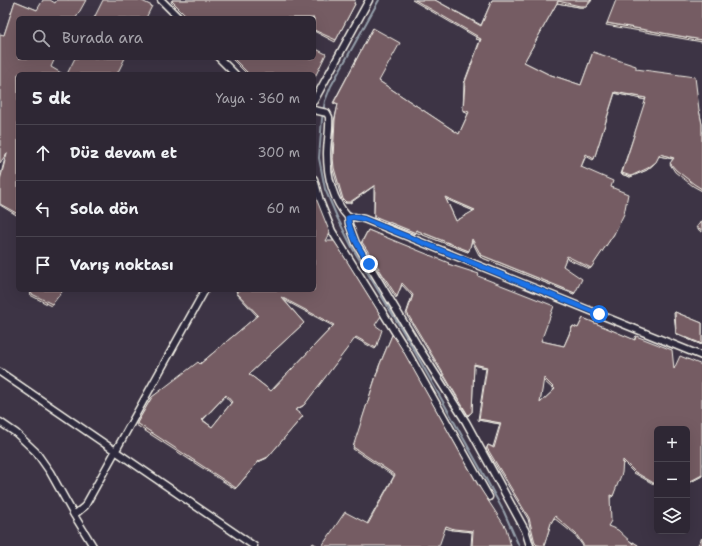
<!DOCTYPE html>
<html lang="tr">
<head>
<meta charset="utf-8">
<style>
  :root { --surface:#2e2734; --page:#3a3340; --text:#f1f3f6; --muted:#a7a5ac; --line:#49444f }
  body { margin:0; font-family:"Shantell Sans",sans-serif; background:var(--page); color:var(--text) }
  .controls { position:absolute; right:12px; bottom:12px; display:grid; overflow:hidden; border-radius:6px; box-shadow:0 4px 16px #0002 }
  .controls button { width:36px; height:36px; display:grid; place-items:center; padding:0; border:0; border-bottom:1px solid var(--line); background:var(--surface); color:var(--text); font:20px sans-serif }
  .stop { position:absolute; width:12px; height:12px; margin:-9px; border:3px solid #1a73e8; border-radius:50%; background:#fff }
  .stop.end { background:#1a73e8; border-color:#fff; box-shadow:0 1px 4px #0008 }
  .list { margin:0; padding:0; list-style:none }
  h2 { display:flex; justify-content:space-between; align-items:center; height:52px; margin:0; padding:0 16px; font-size:17px }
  h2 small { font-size:13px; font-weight:400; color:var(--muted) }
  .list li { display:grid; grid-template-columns:26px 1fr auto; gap:12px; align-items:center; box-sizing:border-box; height:56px; padding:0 16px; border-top:1px solid var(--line) }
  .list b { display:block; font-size:15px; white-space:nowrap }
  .list em { font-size:13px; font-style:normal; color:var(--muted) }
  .icon { flex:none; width:22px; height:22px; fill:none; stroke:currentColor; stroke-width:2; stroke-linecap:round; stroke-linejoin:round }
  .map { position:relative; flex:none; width:702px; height:546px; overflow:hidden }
  .search { position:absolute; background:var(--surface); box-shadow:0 4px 16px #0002; left:16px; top:16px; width:300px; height:44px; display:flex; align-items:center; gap:10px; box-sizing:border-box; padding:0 14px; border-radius:6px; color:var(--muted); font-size:15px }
  .panel { position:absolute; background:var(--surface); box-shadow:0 4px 16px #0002; left:16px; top:72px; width:300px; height:220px; border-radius:6px }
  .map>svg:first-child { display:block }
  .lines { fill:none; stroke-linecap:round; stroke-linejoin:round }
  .stream { stroke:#959faa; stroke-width:2 }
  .minor-casing { stroke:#f4f1e8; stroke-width:9 }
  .minor { stroke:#2f2a3d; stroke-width:6 }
  .wall { fill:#644f56; stroke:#f4f1e8; fill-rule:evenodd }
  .shaded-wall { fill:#514046; stroke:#f4f1e8 }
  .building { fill:#745c64; stroke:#f4f1e8; fill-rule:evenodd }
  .route { stroke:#1a73e8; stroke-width:5 }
</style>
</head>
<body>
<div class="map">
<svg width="702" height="546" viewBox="0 0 702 546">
  <rect width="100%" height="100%" fill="#3d3445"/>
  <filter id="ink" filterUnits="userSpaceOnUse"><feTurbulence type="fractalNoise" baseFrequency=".025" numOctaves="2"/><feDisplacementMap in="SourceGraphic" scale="8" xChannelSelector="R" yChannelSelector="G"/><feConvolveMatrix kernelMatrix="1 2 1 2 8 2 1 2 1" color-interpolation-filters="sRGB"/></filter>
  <g filter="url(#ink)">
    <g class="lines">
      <!-- stream -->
      <path class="stream" d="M379 0 331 86 325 101 322 119 319 158 325 189 337 217 353 249 410 343 480 468 504 512 519 546"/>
      <!-- minor casing -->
      <g class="minor-casing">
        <path id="minor" d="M161 0 179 18
          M219 58 235 74
          M314 101 369 0
          M314 110 327 113 329 117C330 129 327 142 327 154 327 176 333 201 348 217H354L364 219 702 356
          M314 179 320 201 332 231 405 348 489 497
          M348 217 349 224 356 243 421 351 466 422 525 530 530 546
          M0 372 254 546
          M0 422 16 433 36 452 50 472 74 515 93 546
          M74 515 85 506 205 290"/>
      </g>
      <!-- minor -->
      <use href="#minor" class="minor"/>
    </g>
    <!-- wall -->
    <path class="wall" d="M69 0 18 74V216L0 205V178L6 154 4 35 15 1 37 10 55 3Z
      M172 0H355L354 4H355L335 42 314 31V18H187L171 2Z
      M412 0H435L481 25 492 0H592L586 7H579L557 3 524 62 548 74 581 85 593 52 636 69 699 110 702 124V191L693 186 675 172 670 164 673 159 659 156 655 163 647 170 630 177 621 174 646 100 615 93 594 159 593 160 586 156 581 167 611 187 614 234 590 269 566 258 563 266 574 294 480 257 472 241 468 252 416 232 415 234 374 218V186L350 203H345L342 200 333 170 332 159 334 121 338 105 333 103 373 28 379 81 459 134 468 114 463 111 464 83 480 40 476 39V37ZM446 199 464 207 474 211 456 221Z
      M231 58H314V74H247Z
      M702 220V232L696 228Z
      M368 230 448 264 478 276 541 341 564 346 572 327 573 326 578 328 583 318 634 340 636 336 674 368 702 476 687 484V429L657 486 634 473 623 462 613 496 612 497H610L608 526 633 543V542L639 546H583L575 535 554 518 551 523 544 546H535L534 544 528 519 486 449 488 445 493 447 500 424 478 420 486 368 474 365 472 412 468 416 406 314 412 296 402 285 396 298 361 243ZM543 380 554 390 540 403Z
      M326 241 375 325 376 348 375 349 355 338 303 406 296 410 267 458 258 462 235 489 136 425 152 397 200 364 257 316 237 294 236 290H314ZM284 300 333 326 271 391 249 374 304 323ZM225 396 231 403 212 427 203 420Z
      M33 290H63L51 306 30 295Z
      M675 312 702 323V345L676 334 674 313Z
      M392 335 511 546H471L472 532 453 530 445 528 367 524 394 476 353 449 379 366Z"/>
    <!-- shaded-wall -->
    <path class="shaded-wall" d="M592 0 586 7H579L557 3 558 1Z
      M607 23 702 40V42L606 25Z
      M477 37 481 39 480 40 476 39Z
      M615 92 646 98V100L614 93Z
      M660 154 674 158 673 159 659 156Z
      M656 162 647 170 630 177 621 174 622 173Z
      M375 185 374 186 350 203H345L346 202Z
      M445 197 475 210 474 211 444 198Z
      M374 216 416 233 415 234 374 218Z
      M416 230 469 251 468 252 415 232Z
      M481 255 575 293 574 294 480 257Z
      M676 333 702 344V345L676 334Z
      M474 364 487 367 486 368 474 365Z
      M303 416 267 458 258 462 235 489 259 461Z
      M479 419 501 423 500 424 478 420Z
      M702 475V476L687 484V483Z
      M446 526 473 531 472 532 453 530 445 528Z"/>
    <!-- building -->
    <path class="building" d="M43 0H50L55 3 57 0H86L76 18H18V58H55L51 67 63 74H18V214L0 204V180L7 153 0 163V34L4 35 15 1 37 10Z
      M103 0H140L152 6 146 18H94Z
      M172 0H355L354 4H355L336 40 314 30V18H189L172 1Z
      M415 0H435L481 26 492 0H591L586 6H580L558 1 524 62 548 74 581 85 593 52 636 66V69L695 77 699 110 702 124V189L694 184 676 170 670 163 674 158 660 154 656 162 648 168 631 176 622 173 646 98 615 92 594 159 586 154 581 167 613 181 611 187 628 194 624 214 614 234 591 268 567 256 563 266 582 279 575 293 481 255 472 239 469 251 416 230V233L374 216 375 185 350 202H346L343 199 334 168 333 157 335 119 338 104 334 102 373 28 400 43 379 81 459 134 469 112 463 110 465 82 481 39 477 37V36ZM445 197 475 210 456 221Z
      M616 0H702V40L607 23Z
      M314 48 326 54 314 79V74H249L233 58H314Z
      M75 58H125L117 74H67Z
      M314 193 330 233 326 241H334L340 250 381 316 375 325 382 330 376 348 356 337 304 405 295 410 303 416 268 457 259 461 236 488 137 423 152 397 198 362 200 364 258 315 237 293V290H314ZM281 297 334 325 271 391 249 374 304 323ZM226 395 232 402 212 427 202 420Z
      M702 220V230L697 227Z
      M368 230 449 263 448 264 479 274 478 276 554 306 541 341 564 346 573 326 578 328 583 318 635 340 636 336 672 350 674 369 680 356 702 365V475L687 483V429H657V485L635 472 623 460 622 473 613 496 610 495 611 521 608 526 618 530 633 544V542L638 545 639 546H584L576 534 555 516 551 523 544 546 537 545 535 543 529 518 487 448 488 445 494 448 501 423 479 419 487 367 474 364 472 412 468 415 407 313 413 295 402 283 397 297 362 242ZM544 378 555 389 540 403Z
      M33 290H63L52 304 30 293Z
      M675 312 702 323V344L676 333Z
      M392 335 395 338 402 349 478 485 506 528 511 546H472L473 531 454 529 446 526 439 546H322L345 512 368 524 395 475 353 447 380 364Z
      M702 538V546H697Z
      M313 543 318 546H311Z"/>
  </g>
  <g class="lines" filter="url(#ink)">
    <!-- route -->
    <path class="route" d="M369 264C360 249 350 235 348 218L354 217 364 219 599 314"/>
  </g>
</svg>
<div class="controls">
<button>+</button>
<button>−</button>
<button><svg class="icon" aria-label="layers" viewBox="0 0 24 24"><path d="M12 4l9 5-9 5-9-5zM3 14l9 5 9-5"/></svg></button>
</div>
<div class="stop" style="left:599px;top:314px"></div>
<div class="stop end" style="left:369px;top:264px"></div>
<div class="search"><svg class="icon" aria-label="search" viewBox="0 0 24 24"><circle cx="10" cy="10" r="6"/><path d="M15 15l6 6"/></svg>Burada ara</div>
<section class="panel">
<h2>5 dk<small>Yaya · 360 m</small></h2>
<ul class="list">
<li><svg class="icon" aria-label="ahead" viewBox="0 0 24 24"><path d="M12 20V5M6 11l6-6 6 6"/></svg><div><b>Düz devam et</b></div><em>300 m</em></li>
<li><svg class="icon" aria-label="left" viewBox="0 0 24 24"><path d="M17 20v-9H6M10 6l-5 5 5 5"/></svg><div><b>Sola dön</b></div><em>60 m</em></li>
<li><svg class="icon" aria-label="arrive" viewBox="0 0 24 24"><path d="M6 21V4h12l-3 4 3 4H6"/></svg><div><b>Varış noktası</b></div></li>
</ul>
</section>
</div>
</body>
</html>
